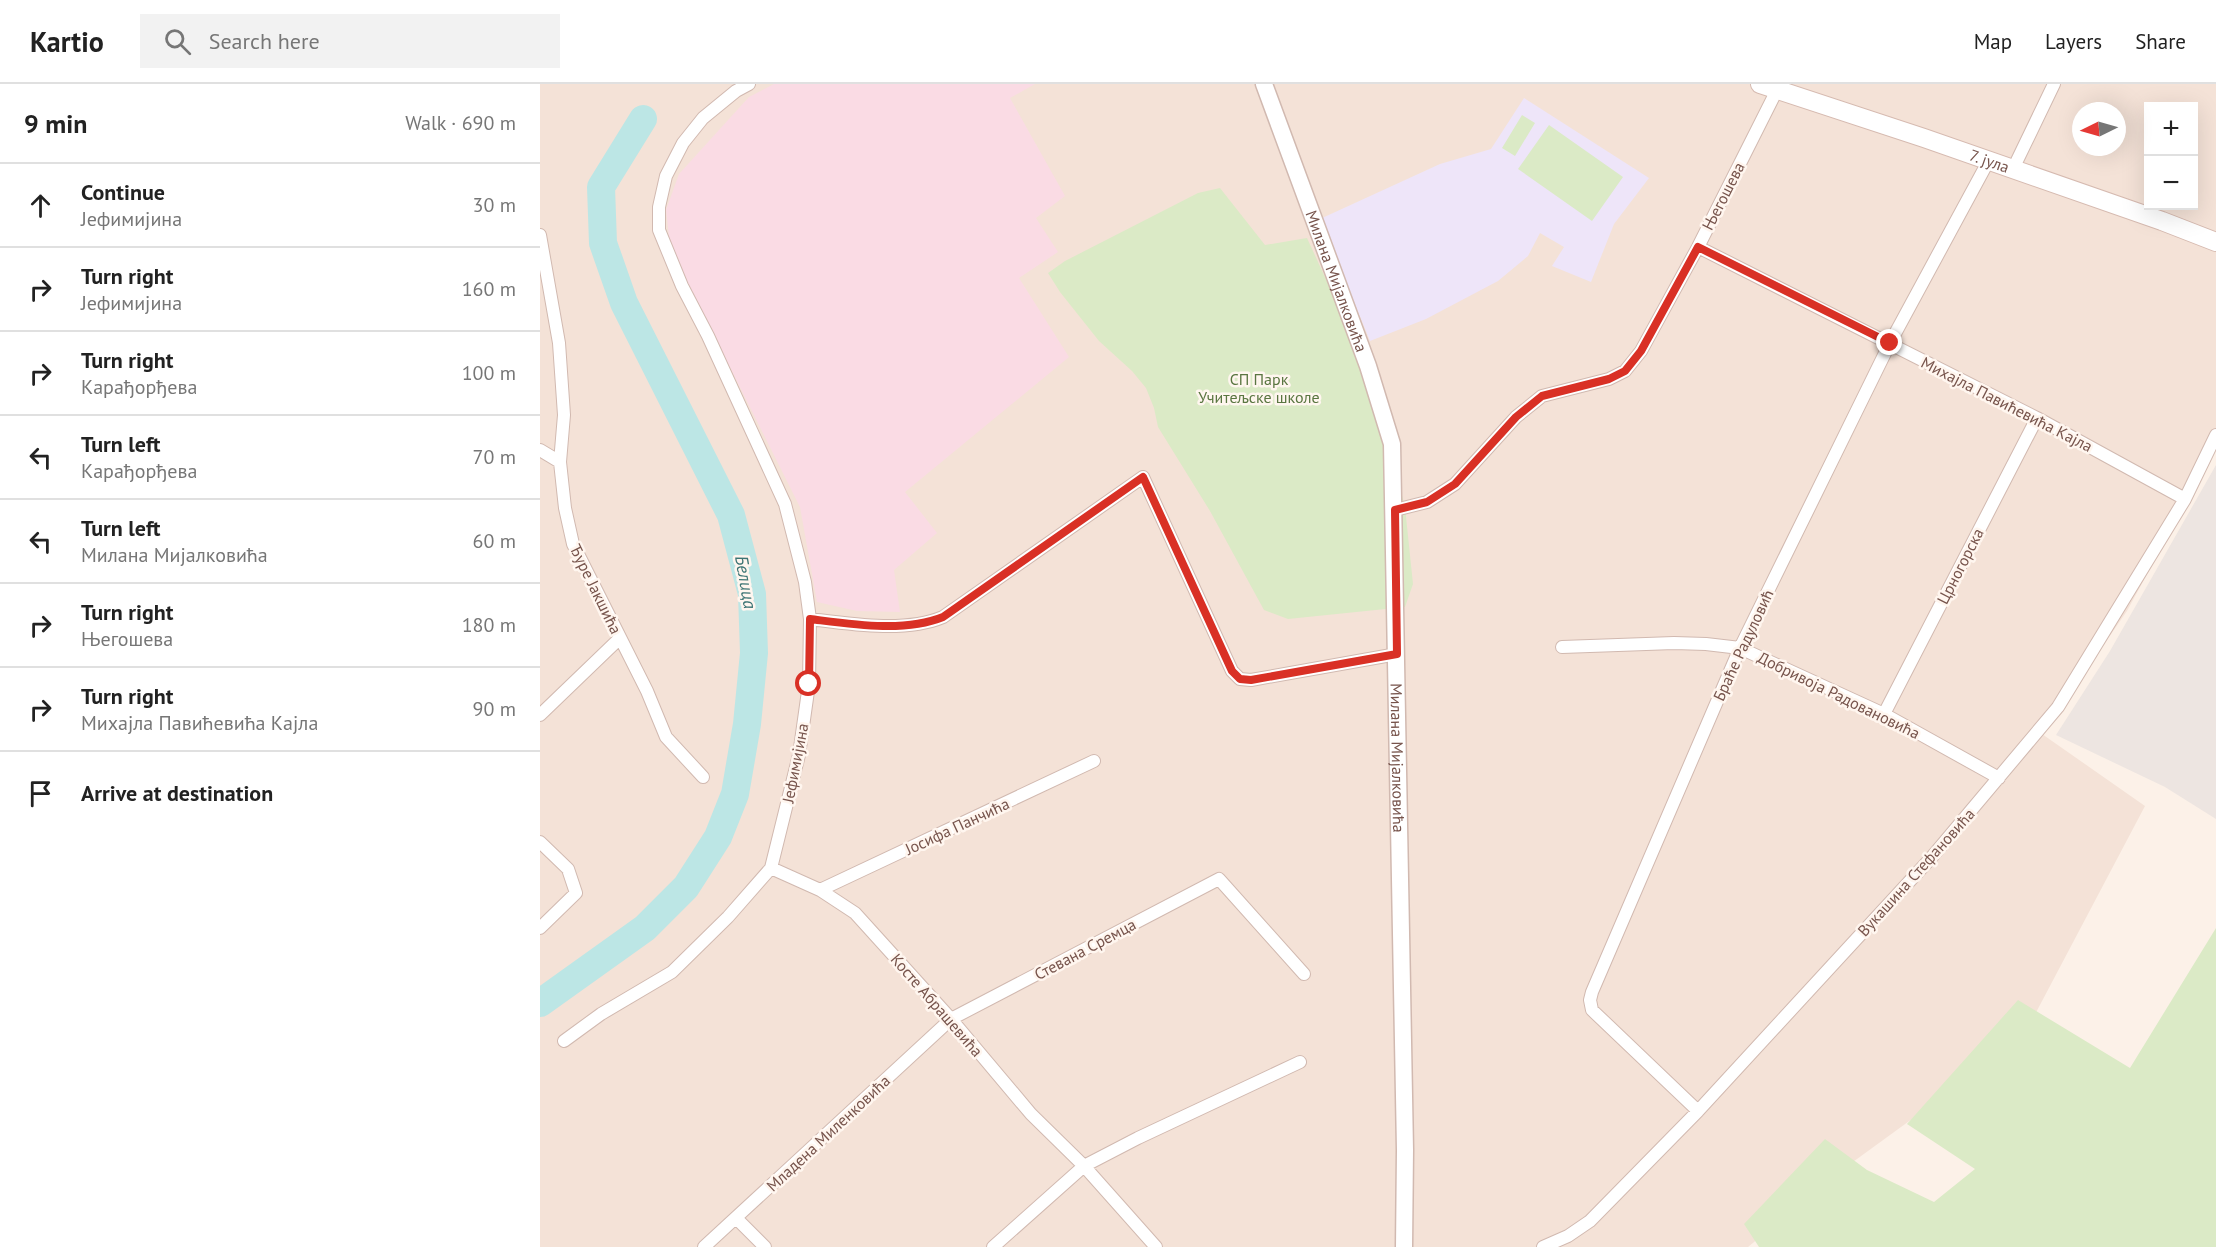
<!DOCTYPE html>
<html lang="en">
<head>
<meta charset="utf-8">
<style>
  :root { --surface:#fff; --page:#f2f2f2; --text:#222; --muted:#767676; --line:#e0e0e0 }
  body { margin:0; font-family:"PT Sans",sans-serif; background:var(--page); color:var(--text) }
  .controls { position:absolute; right:18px; top:18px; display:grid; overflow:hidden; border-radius:0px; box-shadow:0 6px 24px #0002 }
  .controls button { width:54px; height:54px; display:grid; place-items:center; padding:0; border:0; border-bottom:2px solid var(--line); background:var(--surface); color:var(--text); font:30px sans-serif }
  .compass { position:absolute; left:1532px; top:18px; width:54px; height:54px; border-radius:50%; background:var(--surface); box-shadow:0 6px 24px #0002; rotate:265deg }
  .stop { position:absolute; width:18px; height:18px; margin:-14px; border:4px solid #d93025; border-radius:50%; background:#fff }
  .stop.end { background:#d93025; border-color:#fff; box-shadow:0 2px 6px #0008 }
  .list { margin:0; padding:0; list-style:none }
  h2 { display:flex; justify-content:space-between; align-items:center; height:78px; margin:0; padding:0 24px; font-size:26px }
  h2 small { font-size:20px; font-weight:400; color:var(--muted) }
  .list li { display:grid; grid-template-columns:39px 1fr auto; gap:18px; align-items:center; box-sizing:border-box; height:84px; padding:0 24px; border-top:2px solid var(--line) }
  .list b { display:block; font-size:22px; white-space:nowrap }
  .list p { margin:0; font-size:20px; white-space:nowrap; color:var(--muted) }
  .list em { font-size:20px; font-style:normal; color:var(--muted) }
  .icon { flex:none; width:33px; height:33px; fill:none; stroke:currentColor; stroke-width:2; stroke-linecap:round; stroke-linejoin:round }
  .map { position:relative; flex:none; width:1676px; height:1163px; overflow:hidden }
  header { display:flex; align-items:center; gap:36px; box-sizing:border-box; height:84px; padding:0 30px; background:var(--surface); border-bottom:2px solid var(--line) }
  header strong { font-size:28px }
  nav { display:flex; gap:33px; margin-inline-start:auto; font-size:21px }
  .search { width:420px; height:54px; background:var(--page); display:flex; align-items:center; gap:15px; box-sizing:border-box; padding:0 21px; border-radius:0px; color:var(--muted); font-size:22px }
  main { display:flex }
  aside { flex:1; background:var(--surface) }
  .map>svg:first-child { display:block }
  .residential { fill:#f4e2d7; fill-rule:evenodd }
  .industrial { fill:#ede5e1 }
  .education { fill:#eee5f9 }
  .medical { fill:#fadbe4 }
  .green { fill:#dbeac6 }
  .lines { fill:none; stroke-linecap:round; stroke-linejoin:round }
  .river { stroke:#bce6e5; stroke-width:28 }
  .minor-casing { stroke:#d1b9b0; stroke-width:14 }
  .tertiary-casing { stroke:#d1b9b0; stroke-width:19 }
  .secondary-casing { stroke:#d6bab0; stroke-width:20 }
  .minor { stroke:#fff; stroke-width:12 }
  .tertiary { stroke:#fff; stroke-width:16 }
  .secondary { stroke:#fff; stroke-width:18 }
  .route { stroke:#d93025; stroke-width:8 }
  .labels { text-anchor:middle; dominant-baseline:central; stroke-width:5; stroke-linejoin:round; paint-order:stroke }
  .street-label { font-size:16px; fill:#77544c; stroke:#fff6ef }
  .park-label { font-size:16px; fill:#5a7641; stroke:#fff6ef }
  .water-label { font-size:18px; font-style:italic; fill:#3c7474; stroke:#fff6ef }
</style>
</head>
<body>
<header>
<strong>Kartio</strong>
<div class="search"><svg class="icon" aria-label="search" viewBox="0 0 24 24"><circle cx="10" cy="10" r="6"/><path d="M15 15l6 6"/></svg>Search here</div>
<nav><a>Map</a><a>Layers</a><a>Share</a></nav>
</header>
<main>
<aside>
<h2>9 min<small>Walk · 690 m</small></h2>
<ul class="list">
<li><svg class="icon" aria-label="ahead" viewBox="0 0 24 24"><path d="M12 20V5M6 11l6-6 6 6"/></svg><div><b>Continue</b><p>Јефимијина</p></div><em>30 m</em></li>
<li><svg class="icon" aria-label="right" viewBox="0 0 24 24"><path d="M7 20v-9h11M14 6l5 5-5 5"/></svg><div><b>Turn right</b><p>Јефимијина</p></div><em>160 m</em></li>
<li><svg class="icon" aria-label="right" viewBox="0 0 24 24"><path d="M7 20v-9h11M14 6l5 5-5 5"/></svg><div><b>Turn right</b><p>Карађорђева</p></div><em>100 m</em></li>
<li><svg class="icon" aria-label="left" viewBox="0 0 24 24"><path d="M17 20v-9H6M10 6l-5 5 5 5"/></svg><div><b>Turn left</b><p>Карађорђева</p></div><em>70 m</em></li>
<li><svg class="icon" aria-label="left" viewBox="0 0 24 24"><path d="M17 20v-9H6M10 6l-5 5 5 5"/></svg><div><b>Turn left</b><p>Милана Мијалковића</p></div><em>60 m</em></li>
<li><svg class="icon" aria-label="right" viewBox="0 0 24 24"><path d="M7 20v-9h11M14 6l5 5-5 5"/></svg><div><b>Turn right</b><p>Његошева</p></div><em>180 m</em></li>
<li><svg class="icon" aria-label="right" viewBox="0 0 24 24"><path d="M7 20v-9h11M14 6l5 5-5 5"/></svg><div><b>Turn right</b><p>Михајла Павићевића Кајла</p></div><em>90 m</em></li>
<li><svg class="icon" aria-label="arrive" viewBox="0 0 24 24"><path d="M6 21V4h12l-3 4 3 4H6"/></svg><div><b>Arrive at destination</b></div></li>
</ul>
</aside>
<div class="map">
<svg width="1676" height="1163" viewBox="0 0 1676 1163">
  <rect width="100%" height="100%" fill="#fcf1e8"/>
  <!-- residential -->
  <path class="residential" d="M0 0H1676V364L1587 527 1502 650 1605 722 1482 955 1295 1091 1208 1163H0ZM1608 22H1654V122H1608ZM1541 27H1577V63H1541Z"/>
  <!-- industrial -->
  <path class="industrial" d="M1676 381V735L1625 703 1516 651 1570 567Z"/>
  <!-- education -->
  <path class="education" d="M984 14 1109 94 1074 140 1051 198 1012 182 1024 163 1000 149 988 172 958 197 886 235 830 257 780 135 900 80 951 65Z"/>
  <!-- medical -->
  <path class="medical" d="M234 0H495L470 14 525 112 496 134 518 168 479 194 529 273 365 408 397 449 354 486 360 528 317 527 277 518 260 423 138 180 129 153 126 126 139 90 209 13Z"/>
  <!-- green -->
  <path class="green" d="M982 31 995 39 975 72 962 64Z
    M1009 41 1083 93 1052 137 978 85Z
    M680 104 725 161 767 154 818 265 860 404 865 423 873 500 865 523 748 535 724 526 670 427 618 343 614 324 606 304 592 287 559 257 520 208 508 189 525 177 658 109Z
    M1676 844V1163H1219L1204 1140 1285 1055 1327 1086 1394 1118 1435 1085 1367 1040 1478 916 1590 984Z"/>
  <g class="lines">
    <!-- river -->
    <path class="river" d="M0 919 105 844 146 803 178 753 195 710 207 640 214 569 212 510 191 431 84 219 63 159 61 103 103 35"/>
    <!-- minor casing -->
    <g class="minor-casing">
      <path id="minor" d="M1473 85 1514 0
        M0 151 19 259 24 331 20 378 25 424 33 460 107 607 126 653 163 693
        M1158 163 1497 334 1645 415
        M0 366 20 378
        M855 426 887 418 915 400 976 333 1002 312 1069 295 1085 287 1101 267 1158 163 1240 0
        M270 535C310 540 365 549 403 533L603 393 692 587 700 595 711 596 857 570
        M1022 563 1134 559 1166 560 1200 564 1344 630 1459 694
        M1344 630 1497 334
        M0 631 80 554
        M0 758 28 785 36 809 0 844
        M231 784 280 806 315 829 411 935 491 1030 544 1082 616 1163
        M280 806 554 677
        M24 957 61 930 132 888 188 833 231 784 259 671 269 600 270 535 265 498 245 420 168 252 142 202 119 146V123L126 92 143 59 163 34 196 7 209 0
        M1158 1027 1052 926 1050 916 1052 908 1200 564 1350 259 1449 76
        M196 1134 225 1163
        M164 1163 411 935 679 795 764 890
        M453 1163 544 1082 598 1054 760 978
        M1003 1163 1028 1152 1050 1137 1158 1027 1391 774 1518 623 1645 415 1676 351"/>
    </g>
    <!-- tertiary casing -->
    <g class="tertiary-casing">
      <g id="tertiary">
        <path id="s1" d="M724 0 828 282 852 360 865 1066 864 1163"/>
      </g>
    </g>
    <!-- secondary casing -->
    <g class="secondary-casing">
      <g id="secondary">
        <path id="s2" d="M1220 0 1384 54 1622 137 1676 158"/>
      </g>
    </g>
    <!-- minor -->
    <use href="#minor" class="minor"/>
    <!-- tertiary -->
    <use href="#tertiary" class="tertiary"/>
    <!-- secondary -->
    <use href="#secondary" class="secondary"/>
  </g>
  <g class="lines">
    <!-- route -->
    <path class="route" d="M269 600 270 535C310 540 364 549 403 533L603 393 692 587 700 595 711 596 857 570 855 426 887 418 915 400 976 333 1002 312 1069 295 1085 287 1101 267 1158 163 1350 259"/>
  </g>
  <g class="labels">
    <!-- street labels -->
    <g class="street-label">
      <text stroke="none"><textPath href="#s2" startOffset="242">7. јула</textPath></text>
      <text transform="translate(1183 112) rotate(-63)">Његошева</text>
      <text stroke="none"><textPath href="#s1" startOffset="210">Милана Мијалковића</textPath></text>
      <text transform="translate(1467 320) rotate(27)">Михајла Павићевића Кајла</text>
      <text transform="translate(1420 482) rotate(-63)">Црногорска</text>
      <text transform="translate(56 505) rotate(64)">Ђуре Јакшића</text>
      <text transform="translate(1203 561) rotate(-65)">Браће Радуловић</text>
      <text transform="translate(1299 611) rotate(26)">Добривоја Радовановића</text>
      <text stroke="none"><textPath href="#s1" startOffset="696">Милана Мијалковића</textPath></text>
      <text transform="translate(255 679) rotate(-79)">Јефимијина</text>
      <text transform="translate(417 742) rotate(-25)">Јосифа Панчића</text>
      <text transform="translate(1376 788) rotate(-48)">Вукашина Стефановића</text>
      <text transform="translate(545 865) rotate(-28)">Стевана Сремца</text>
      <text transform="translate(397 921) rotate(49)">Косте Абрашевића</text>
      <text transform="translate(288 1049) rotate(-43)">Младена Миленковића</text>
    </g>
    <!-- park labels -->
    <g class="park-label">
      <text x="719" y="295">СП Парк<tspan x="719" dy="18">Учитељске школе</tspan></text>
    </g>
    <!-- water labels -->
    <g class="water-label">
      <text transform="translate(206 498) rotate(80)">Белица</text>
    </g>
  </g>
</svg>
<div class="controls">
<button>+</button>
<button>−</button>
</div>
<svg class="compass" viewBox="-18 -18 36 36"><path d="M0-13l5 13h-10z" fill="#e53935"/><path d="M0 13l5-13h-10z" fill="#767676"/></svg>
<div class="stop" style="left:269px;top:600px"></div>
<div class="stop end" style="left:1350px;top:259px"></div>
</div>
</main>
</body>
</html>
